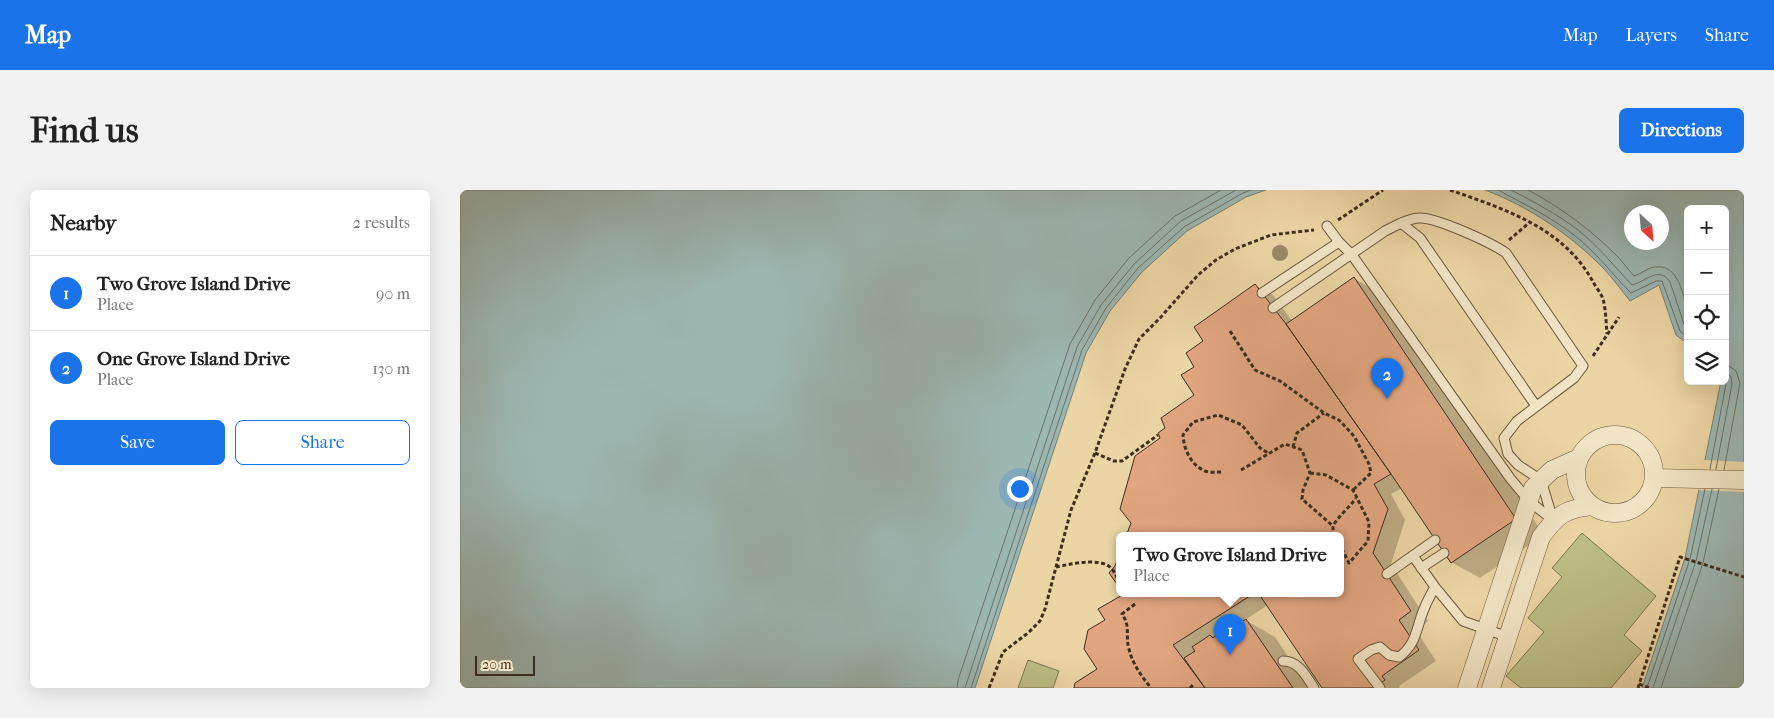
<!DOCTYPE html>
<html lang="en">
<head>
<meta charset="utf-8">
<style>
  :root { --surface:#fff; --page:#f2f2f2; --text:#222; --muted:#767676; --line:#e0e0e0; --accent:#1a73e8 }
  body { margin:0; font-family:"IM FELL French Canon",serif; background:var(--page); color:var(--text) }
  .controls { position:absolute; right:15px; top:15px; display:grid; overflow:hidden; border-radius:8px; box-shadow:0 5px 20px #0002 }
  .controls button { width:45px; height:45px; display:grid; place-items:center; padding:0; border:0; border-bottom:1px solid var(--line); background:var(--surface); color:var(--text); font:25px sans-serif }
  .compass { position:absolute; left:1164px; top:15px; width:45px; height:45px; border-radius:50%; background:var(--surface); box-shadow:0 5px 20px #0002; rotate:154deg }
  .scale { position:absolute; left:15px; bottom:12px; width:60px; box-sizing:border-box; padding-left:5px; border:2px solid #3e2e1d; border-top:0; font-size:14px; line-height:18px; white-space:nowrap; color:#3e2e1d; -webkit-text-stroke:4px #f2e4c4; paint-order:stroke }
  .you { position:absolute; left:559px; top:298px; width:18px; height:18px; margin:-12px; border:4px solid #fff; border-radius:50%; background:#1a73e8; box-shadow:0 0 0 8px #1a73e833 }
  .badge { display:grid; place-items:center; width:32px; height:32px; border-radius:50%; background:var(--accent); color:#fff; font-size:16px; font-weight:700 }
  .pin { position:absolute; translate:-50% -41px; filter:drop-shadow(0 1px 2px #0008) }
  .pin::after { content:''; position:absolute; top:26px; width:18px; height:15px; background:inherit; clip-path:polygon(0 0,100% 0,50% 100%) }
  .popup { position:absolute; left:656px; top:342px; width:228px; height:65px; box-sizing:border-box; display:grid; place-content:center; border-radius:8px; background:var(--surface); filter:drop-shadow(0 1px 4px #0005); font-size:16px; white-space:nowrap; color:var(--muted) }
  .popup b { font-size:19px; color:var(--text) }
  .popup::after { content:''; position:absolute; left:50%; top:100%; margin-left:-10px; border:10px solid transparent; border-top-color:var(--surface) }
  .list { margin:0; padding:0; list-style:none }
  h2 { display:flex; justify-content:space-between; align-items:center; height:65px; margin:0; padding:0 20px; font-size:21px }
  h2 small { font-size:16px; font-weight:400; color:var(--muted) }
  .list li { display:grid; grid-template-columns:32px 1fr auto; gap:15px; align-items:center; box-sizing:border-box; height:75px; padding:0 20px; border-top:1px solid var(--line) }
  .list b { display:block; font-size:19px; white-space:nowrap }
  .list p { margin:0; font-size:16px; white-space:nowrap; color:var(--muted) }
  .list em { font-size:16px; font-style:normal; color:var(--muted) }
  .actions { display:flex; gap:10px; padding:15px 20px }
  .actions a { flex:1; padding:11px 0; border:1px solid var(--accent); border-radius:8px; text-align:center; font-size:18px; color:var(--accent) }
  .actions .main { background:var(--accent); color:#fff }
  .icon { flex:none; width:28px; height:28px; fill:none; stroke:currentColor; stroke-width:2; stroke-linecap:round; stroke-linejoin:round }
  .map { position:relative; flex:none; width:1284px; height:498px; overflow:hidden; border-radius:8px }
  header { display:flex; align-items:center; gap:30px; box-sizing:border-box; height:70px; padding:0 25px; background:var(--accent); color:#fff }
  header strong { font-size:24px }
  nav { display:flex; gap:28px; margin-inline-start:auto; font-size:18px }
  .intro { display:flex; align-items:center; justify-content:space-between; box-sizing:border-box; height:120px; padding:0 30px }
  h1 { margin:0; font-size:35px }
  .button { padding:12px 22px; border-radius:8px; background:var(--accent); color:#fff; font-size:18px; font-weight:700 }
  main { display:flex; gap:30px; padding:0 30px }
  aside { flex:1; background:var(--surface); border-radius:8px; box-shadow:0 5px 20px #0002 }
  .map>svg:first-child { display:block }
  .green { fill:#bbbc83; stroke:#7c7550 }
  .water { fill:#9cb6b1; stroke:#768076; fill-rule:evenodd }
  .pier { fill:#ebd5a4 }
  .shadow { fill:#0003 }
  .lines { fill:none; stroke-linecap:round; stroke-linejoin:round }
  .shore { stroke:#6d7267; stroke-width:1 }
  .building { fill:#e1a580; stroke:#3e2e1d }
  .service-casing { stroke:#69583f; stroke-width:11 }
  .minor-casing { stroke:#69583f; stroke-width:19 }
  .path { stroke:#3e2e1d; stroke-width:3; stroke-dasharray:4 2.5; stroke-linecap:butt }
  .service { stroke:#f2e4c4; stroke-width:9 }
  .minor { stroke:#f2e4c4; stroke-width:18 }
  .tree { fill:#9a8965 }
</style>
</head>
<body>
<header>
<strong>Map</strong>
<nav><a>Map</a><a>Layers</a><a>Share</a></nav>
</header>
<div class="intro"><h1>Find us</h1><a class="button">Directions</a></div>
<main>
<aside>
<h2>Nearby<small>2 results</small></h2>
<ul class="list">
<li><span class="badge">1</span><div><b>Two Grove Island Drive</b><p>Place</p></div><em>90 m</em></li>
<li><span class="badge">2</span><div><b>One Grove Island Drive</b><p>Place</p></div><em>130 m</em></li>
</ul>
<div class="actions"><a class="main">Save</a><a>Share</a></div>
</aside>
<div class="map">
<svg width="1284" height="498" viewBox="0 0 1284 498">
  <rect width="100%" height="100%" fill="#ebd5a4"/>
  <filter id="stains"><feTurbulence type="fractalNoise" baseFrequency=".004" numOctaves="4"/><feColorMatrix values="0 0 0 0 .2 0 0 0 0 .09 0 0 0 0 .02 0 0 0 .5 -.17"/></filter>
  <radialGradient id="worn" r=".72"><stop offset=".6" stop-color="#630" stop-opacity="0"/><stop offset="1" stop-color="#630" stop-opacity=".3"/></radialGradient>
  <!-- green -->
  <path class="green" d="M1122 343 1196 406 1164 445 1182 461 1151 498H1061L1046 486 1084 442 1068 428 1102 387 1092 378Z
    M568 470 599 481 593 498H558Z"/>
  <!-- water -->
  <path class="water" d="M0 0H806L786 7 727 41 682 82 650 121 626 163 515 498H0Z
    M1025 0H1284V498H1182L1225 368 1261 191H1265V19H1228V154L1216 145 1199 95 1170 111C1161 100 1153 88 1143 78 1111 45 1068 16 1025 0ZM1172 22H1202V52H1172Z"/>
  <!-- pier -->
  <path class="pier" d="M1244 270 1284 272V302L1238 300Z"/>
  <!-- shadow -->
  <path class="shadow" d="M895 89 923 105 1084 345 1020 388 991 372 942 298 931 304 945 330 931 374 968 431 956 440 976 471 939 496 940 498H863L808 415 785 430 815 447 849 498H616L638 479 647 431 666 404H880V346H667L701 248 707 238 735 205 736 177 745 151 795 95 813 105 832 131Z"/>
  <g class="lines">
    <!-- shore -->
    <path class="shore" d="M1038 0C1064 14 1091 27 1114 45 1136 62 1152 84 1171 103L1196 91H1202L1220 141 1228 148
      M1051 0C1074 12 1097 24 1118 40 1138 56 1155 77 1172 95 1185 92 1199 75 1210 92L1225 137 1228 140
      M1068 0C1100 17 1130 39 1156 65 1162 71 1168 79 1174 86 1182 84 1188 77 1196 77 1219 74 1223 106 1228 122
      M1250 279 1266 194 1265 189
      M1256 279 1272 194 1271 187 1265 181
      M1264 280 1280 193 1276 181 1265 173
      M497 498 498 490 610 154 635 110 669 68 715 26 761 0
      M505 498 617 157 641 115 674 74 721 31 776 0
      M511 498 622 160 646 118 678 78 724 37 783 3 791 0
      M1187 498 1230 369 1245 299
      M1193 498 1236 371 1252 299
      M1201 498 1243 373 1259 299"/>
  </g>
  <!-- building -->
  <path class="building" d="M894 87 1056 329 991 373 931 284 826 134Z
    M795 94 826 134 931 284 914 294 928 319 913 363 951 421 939 430 959 460 922 486 925 490 914 498H862L799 404H880V346H666L671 333 660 319 675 266 700 248 698 243 705 238 701 228 734 205 721 185 734 177 726 163 743 151 734 137Z
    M660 363V398L649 383 655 376Z
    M664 404H793L713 455 745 498H614L615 493 637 479 624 459 628 440 645 430 638 419Z
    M786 429 833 498H745L724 468 735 461 732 457 750 445 753 448 773 434 775 437Z"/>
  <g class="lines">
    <!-- service casing -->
    <g class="service-casing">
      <path id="service" d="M941 33C946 31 954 28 959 28 976 27 1032 53 1046 63L1123 176 1114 188 1057 231 1044 248 1048 264 1058 275 1081 290 1093 330
        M867 36 879 52
        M802 103 879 52 892 65 1050 288 1069 311 1093 330
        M813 118 925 41 941 33 960 48 1076 216
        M953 366 975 397 1003 431 1048 447
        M961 378 984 363
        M927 384 975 350
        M823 471C839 471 846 486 854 498
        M920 498 898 469 911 460 920 457 929 465 939 467C957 454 956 438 964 419 967 411 971 404 975 397"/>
    </g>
    <!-- minor casing -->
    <g class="minor-casing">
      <path id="minor" d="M1116 284a39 39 0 1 1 78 0a39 39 0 1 1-78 0Z
        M1194 288 1284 290
        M1007 498 1073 298 1092 280 1119 268
        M1031 498 1081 347C1097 325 1106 318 1133 316"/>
    </g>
    <!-- path -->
    <path class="path" d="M990 0C1044 19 1102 37 1132 90 1135 96 1141 103 1143 109 1146 120 1146 133 1147 144
      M878 30 923 0
      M1049 50 1070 32
      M770 141 795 180 820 191 864 223 879 230 894 246 909 274 911 283 893 300
      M1133 166 1159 127
      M833 257 837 243 864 223
      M635 263 654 271H662L698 245
      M781 280 825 254 842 260 850 283 843 300 842 309 873 336
      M761 282C757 282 750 283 745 281 731 275 724 260 723 245L733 232 758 225 782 235 800 258 808 263
      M850 283 866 285 893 300 909 332 908 351 889 373 880 355
      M876 346C875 345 873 339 873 338 872 332 892 315 896 308
      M596 377C610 374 641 367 651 378 655 382 657 388 660 392
      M675 414 662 424C671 437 665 445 669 459 672 473 682 487 691 498
      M1179 494 1190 498
      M529 498 543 462 568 443 580 431 585 419 611 320 635 263 665 179 679 149 700 128 738 85 756 70 775 59 811 45 854 40
      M730 498 733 495
      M1178 498 1220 367 1284 387"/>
    <!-- service -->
    <use href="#service" class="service"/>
    <!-- minor -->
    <use href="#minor" class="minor"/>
  </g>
  <!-- trees -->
  <circle class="tree" cx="820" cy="63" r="8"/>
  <rect width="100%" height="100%" filter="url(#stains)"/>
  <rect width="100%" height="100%" fill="url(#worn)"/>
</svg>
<div class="controls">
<button>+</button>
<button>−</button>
<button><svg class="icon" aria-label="locate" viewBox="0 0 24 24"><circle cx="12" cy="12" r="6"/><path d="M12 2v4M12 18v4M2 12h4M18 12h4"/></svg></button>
<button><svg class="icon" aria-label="layers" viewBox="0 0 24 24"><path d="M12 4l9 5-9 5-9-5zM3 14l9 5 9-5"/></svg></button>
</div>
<svg class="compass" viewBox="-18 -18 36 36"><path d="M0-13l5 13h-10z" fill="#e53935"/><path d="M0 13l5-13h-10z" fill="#767676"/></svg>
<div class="scale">20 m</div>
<div class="you"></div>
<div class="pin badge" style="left:770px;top:465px">1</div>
<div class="popup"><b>Two Grove Island Drive</b>Place</div>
<div class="pin badge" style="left:927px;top:209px">2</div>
</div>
</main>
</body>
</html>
